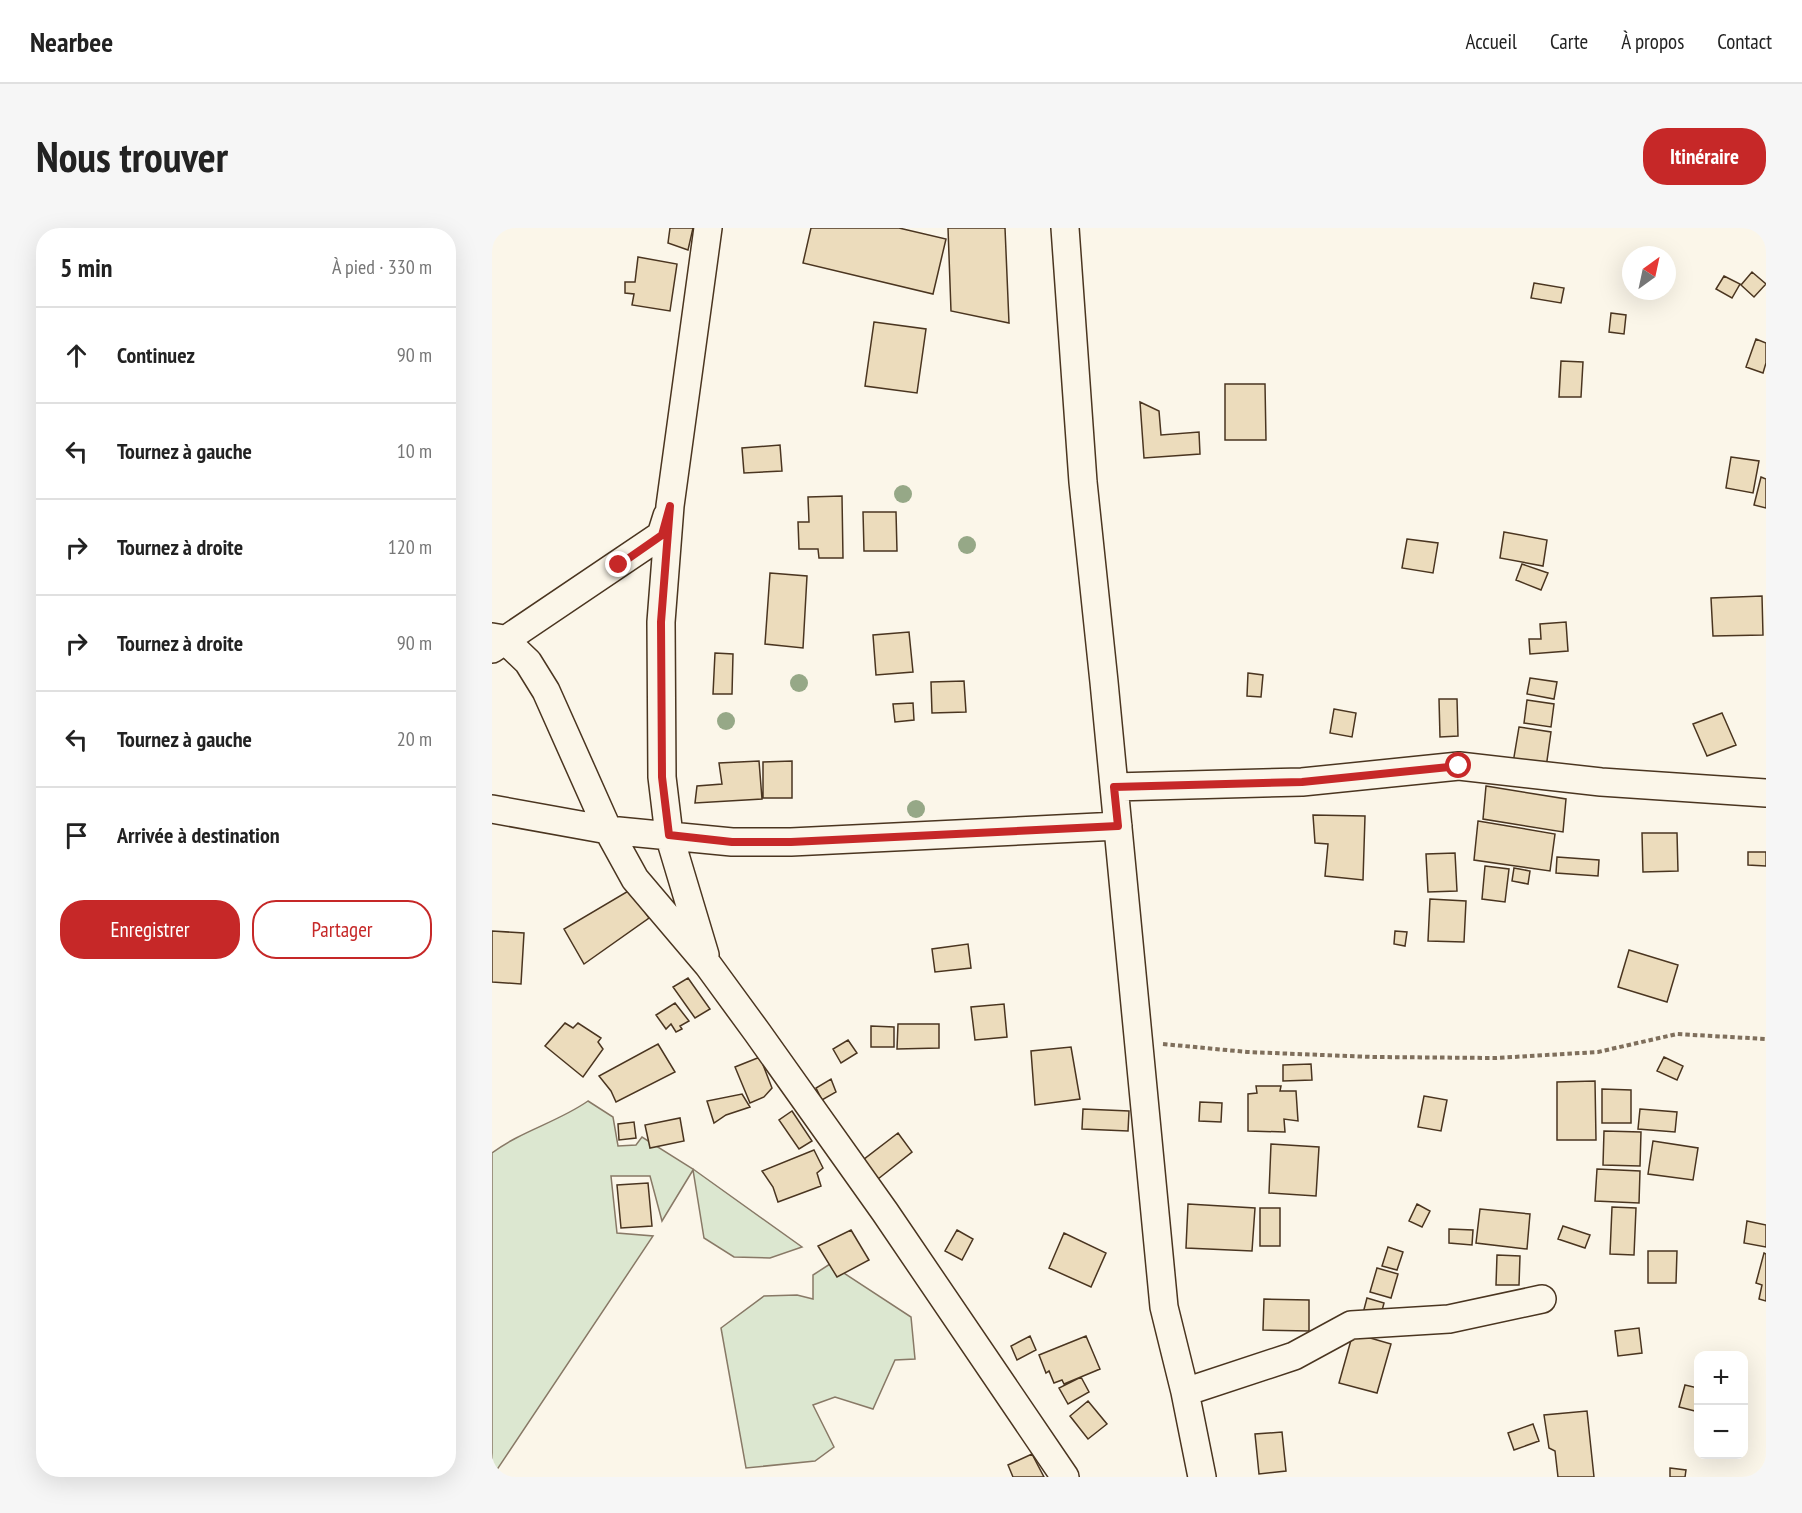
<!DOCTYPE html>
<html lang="fr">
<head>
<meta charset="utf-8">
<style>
  :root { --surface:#fff; --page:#f6f6f6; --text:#222; --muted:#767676; --line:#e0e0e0; --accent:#c62828 }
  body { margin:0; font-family:"PT Sans Narrow",sans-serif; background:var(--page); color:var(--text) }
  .controls { position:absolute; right:18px; bottom:18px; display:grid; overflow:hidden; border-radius:12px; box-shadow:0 6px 24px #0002 }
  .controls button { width:54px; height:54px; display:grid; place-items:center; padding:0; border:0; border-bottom:2px solid var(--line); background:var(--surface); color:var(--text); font:30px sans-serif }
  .compass { position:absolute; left:1130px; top:18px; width:54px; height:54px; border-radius:50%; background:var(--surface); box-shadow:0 6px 24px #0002; rotate:33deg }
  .stop { position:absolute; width:18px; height:18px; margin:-14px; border:4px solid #c62828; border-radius:50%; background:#fff }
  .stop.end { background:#c62828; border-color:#fff; box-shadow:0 2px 6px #0008 }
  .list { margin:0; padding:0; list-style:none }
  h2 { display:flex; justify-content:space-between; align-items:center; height:78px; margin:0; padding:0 24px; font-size:26px }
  h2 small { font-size:20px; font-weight:400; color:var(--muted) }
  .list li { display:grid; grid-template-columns:39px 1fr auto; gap:18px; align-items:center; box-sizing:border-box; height:96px; padding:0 24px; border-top:2px solid var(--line) }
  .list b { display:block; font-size:22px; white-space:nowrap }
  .list em { font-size:20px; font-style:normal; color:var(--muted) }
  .actions { display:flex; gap:12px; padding:18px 24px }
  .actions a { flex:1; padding:14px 0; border:2px solid var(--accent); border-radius:24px; text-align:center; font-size:21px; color:var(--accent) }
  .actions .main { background:var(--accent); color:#fff }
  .icon { flex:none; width:33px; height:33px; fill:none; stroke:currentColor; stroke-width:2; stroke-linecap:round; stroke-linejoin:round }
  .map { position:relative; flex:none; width:1274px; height:1249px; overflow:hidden; border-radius:24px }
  header { display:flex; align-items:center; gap:36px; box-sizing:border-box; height:84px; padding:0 30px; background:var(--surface); border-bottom:2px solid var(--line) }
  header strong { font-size:28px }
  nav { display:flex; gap:33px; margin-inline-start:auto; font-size:21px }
  .intro { display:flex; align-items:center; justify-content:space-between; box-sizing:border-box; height:144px; padding:0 36px }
  h1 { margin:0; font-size:42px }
  .button { padding:15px 27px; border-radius:24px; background:var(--accent); color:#fff; font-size:21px; font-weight:700 }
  main { display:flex; gap:36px; padding:0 36px }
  aside { flex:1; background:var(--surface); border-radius:24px; box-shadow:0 6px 24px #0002 }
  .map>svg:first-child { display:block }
  .green { fill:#dce7d0; stroke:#887966; stroke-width:1.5 }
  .building { fill:#ecdcbc; stroke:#4a3520; stroke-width:1.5 }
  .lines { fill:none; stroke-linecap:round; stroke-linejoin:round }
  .minor-casing { stroke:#4a3520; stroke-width:30 }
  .path { stroke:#7f6f5c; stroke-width:4; stroke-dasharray:4.5 3; stroke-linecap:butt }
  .minor { stroke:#fbf6e9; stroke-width:27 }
  .tree { fill:#96a887 }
  .route { stroke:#c62828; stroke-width:8 }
</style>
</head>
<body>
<header>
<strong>Nearbee</strong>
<nav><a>Accueil</a><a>Carte</a><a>À propos</a><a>Contact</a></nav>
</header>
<div class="intro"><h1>Nous trouver</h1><a class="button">Itinéraire</a></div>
<main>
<aside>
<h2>5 min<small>À pied · 330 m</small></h2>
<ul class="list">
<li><svg class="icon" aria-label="ahead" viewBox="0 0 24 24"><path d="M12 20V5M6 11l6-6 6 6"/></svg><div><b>Continuez</b></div><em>90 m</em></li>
<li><svg class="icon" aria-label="left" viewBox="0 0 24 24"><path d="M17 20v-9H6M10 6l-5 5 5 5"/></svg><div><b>Tournez à gauche</b></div><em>10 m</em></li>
<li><svg class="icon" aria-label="right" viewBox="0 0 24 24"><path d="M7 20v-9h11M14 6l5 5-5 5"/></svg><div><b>Tournez à droite</b></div><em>120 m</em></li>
<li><svg class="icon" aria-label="right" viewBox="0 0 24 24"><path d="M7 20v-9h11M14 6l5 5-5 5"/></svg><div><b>Tournez à droite</b></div><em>90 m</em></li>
<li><svg class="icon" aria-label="left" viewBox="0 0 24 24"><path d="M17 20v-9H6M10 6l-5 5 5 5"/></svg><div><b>Tournez à gauche</b></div><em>20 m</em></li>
<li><svg class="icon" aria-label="arrive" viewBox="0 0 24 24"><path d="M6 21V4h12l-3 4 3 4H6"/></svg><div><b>Arrivée à destination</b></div></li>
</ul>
<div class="actions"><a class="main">Enregistrer</a><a>Partager</a></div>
</aside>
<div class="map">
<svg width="1274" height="1249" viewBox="0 0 1274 1249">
  <rect width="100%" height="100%" fill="#fbf6e9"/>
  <!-- green -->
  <path class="green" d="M96 873 121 889 126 918 144 917 150 909 201 941 310 1019 278 1030 242 1029 212 1010 201 942 170 993 158 948H119L125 1005 161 1008 0 1249V925C29 903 66 894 96 873Z
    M338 1036 419 1089 423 1131 403 1132 381 1181 343 1169 321 1177 342 1219 323 1233 254 1240 229 1100 272 1068 305 1067 321 1071V1047Z"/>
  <!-- building -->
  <path class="building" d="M178 0H201L196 22 176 15Z
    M319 0H407L454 11 441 66 311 35Z
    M456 0H513L517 95 459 83Z
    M146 29 185 36 178 83 140 77 142 66 133 65V54H143Z
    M1260 44 1274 56 1262 69 1249 57Z
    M1232 48 1248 56 1240 70 1224 61Z
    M1042 55 1072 60 1069 75 1039 70Z
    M1119 85 1134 87 1132 106 1117 104Z
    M382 94 434 101 425 165 373 158Z
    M1264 111 1274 115V135L1271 145 1254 139Z
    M1069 133 1091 134 1089 169H1067Z
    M733 156H773L774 212H733Z
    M648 174 667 183 669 207 707 204 708 226 652 230Z
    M288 217 290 243 252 245 250 220Z
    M1239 229 1267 233 1261 265 1234 260Z
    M1269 249 1274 251V280L1262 277Z
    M350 268 351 330H327L326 321H307L306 294H317L316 269Z
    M371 284H404L405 323H372Z
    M1012 304 1055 312 1051 338 1008 330Z
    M915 311 946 315 941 345 910 340Z
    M1030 336 1056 345 1049 362 1024 352Z
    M278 345 315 348 311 420 273 416Z
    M1270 368 1271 407 1221 408 1219 370Z
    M1074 394 1076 423 1038 426 1037 411H1049L1048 396Z
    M417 404 421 444 384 447 381 407Z
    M223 425 241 426 240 466H221Z
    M756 445 771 447 769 469 755 468Z
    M1038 450 1065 454 1062 471 1035 466Z
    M472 453 474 484 440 485 439 454Z
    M947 471H965L966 508 948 509Z
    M1035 472 1062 476 1059 499 1032 495Z
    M421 475 422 492 403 494 401 476Z
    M842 481 864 485 860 509 838 505Z
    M1230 485 1244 517 1215 528 1201 496Z
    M1027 499 1059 504 1053 547 1020 541Z
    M267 533 270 571 203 575 205 558 230 556 227 535Z
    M300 533V570H271V534Z
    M994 558 1074 571 1071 604 991 591Z
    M821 587 873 588 871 652 833 648 836 616 823 615Z
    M986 593 1063 606 1058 643 982 632Z
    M1150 605H1185L1186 643 1151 644Z
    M1256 624H1274V638L1256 637Z
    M963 625 965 663 936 664 934 626Z
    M1065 629 1107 632 1106 648 1064 645Z
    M993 638 1017 641 1013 674 990 671Z
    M1022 640 1038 643 1036 656 1020 653Z
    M138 662 157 690 92 736 72 701Z
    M938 671 974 673 972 714 936 713Z
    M0 703 32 705 29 756 0 754Z
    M903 703 915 704 913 718 902 716Z
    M476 716 479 740 443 744 440 721Z
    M1137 722 1186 737 1175 774 1126 759Z
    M196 750 218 781 203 790 181 759Z
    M183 775 197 793 188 798 190 801 184 804 179 796 174 801 164 787Z
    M512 776 515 809 483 812 479 779Z
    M73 795 81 800 86 795 109 810 106 814 111 821 91 849 53 818Z
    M406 796H447V820L405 821Z
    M379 798 402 799V819H379Z
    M356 812 365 825 349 835 341 821Z
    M166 816 183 844 124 874 119 863 107 848Z
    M579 819 588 871 543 877 539 823Z
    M268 829 280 860 272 869 258 875 243 839Z
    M1172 829 1191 838 1185 852 1165 843Z
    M819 836 820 852 791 853V837Z
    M339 851 344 864 330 872 324 860Z
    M1103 853 1104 912H1065V854Z
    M764 858H789L788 863H804L806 893 792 891 793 904 756 903V866L765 865Z
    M1110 861 1139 862V895H1110Z
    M250 866 258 879 234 887 222 895 215 873Z
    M932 868 955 872 949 903 926 899Z
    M708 874 730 875 729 894 707 893Z
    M591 881 637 883 636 903 590 901Z
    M1148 881 1185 884 1183 904 1146 901Z
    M300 883 320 913 307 921 287 892Z
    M188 890 192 913 158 920 153 897Z
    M142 894 144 910 127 912 126 896Z
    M1112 903 1149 904 1148 938 1111 937Z
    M406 905 420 924 386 951 371 932Z
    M1161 913 1206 920 1201 952 1156 946Z
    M779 916 827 919 824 968 777 965Z
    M322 922 331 940 325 945 329 958 286 974 281 959 270 943Z
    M1105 941 1148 943 1147 975 1103 973Z
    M156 955 160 998 129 1000 125 957Z
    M696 976 763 980 760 1023 694 1020Z
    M925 976 938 983 930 999 917 993Z
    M1120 979 1144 980 1142 1027 1118 1026Z
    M768 980H788V1018H768Z
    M988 981 1038 986 1035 1021 984 1015Z
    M1255 993 1274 997V1019L1252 1015Z
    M1071 998 1098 1007 1093 1020 1066 1011Z
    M957 1001 981 1002 980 1017 957 1015Z
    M359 1002 377 1032 345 1049 326 1018Z
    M465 1002 481 1011 470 1032 453 1023Z
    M572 1005 614 1025 599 1059 557 1040Z
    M896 1019 911 1024 905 1042 890 1038Z
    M1156 1023H1185L1184 1055H1156Z
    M1272 1025 1274 1026V1073L1267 1071 1270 1057 1264 1055Z
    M1005 1027 1028 1028 1027 1057H1004Z
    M885 1040 906 1046 899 1070 878 1064Z
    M875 1070 892 1075 887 1094 870 1089Z
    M772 1071 817 1072V1103L771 1102Z
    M1147 1100 1150 1125 1126 1128 1123 1103Z
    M861 1105 899 1116 885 1165 847 1155Z
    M538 1108 544 1122 525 1132 519 1118Z
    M594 1108 608 1141 572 1156 570 1152 562 1155 557 1143 554 1145 547 1127Z
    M589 1149 597 1164 576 1176 567 1160Z
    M1193 1157 1206 1160 1203 1183 1187 1179Z
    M596 1173 615 1196 596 1211 578 1188Z
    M1095 1183 1102 1249H1066L1063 1223 1057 1220 1052 1187Z
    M1041 1196 1047 1213 1022 1222 1016 1205Z
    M790 1204 794 1243 767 1246 763 1206Z
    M540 1226 552 1249H521L516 1237Z
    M1178 1240 1194 1242 1193 1249H1178Z"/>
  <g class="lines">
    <!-- minor casing -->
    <g class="minor-casing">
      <path id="minor" d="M573 0 591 254 612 454 672 1079 693 1164 710 1249
        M0 409 12 411 36 434 54 463 116 602 143 651 216 737 265 804 393 984 573 1249
        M0 421 169 307 175 288
        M622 559 810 554 967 538 1109 554 1274 565
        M0 581 116 602 240 614H299L626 598
        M213 727 177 607 170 549 169 394 178 278 216 0
        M693 1164 802 1128 859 1097 957 1091 1050 1071"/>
    </g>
    <!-- path -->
    <path class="path" d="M671 816 755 824 881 829 1004 830 1106 824 1185 806 1274 811"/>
    <!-- minor -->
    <use href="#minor" class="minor"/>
  </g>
  <!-- trees -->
  <g class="tree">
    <circle cx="411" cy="266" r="9"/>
    <circle cx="475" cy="317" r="9"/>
    <circle cx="307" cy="455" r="9"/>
    <circle cx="234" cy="493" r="9"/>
    <circle cx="424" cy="581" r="9"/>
  </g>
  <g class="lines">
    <!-- route -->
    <path class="route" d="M127 337 170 307 178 278 169 394 170 549 177 607 240 614H299L626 598 622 559 810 554 967 538"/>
  </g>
</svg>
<div class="controls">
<button>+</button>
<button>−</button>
</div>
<svg class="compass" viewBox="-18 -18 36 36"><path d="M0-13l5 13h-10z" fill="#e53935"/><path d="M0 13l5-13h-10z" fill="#767676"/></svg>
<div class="stop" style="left:967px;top:538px"></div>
<div class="stop end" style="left:127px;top:337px"></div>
</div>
</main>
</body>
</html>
